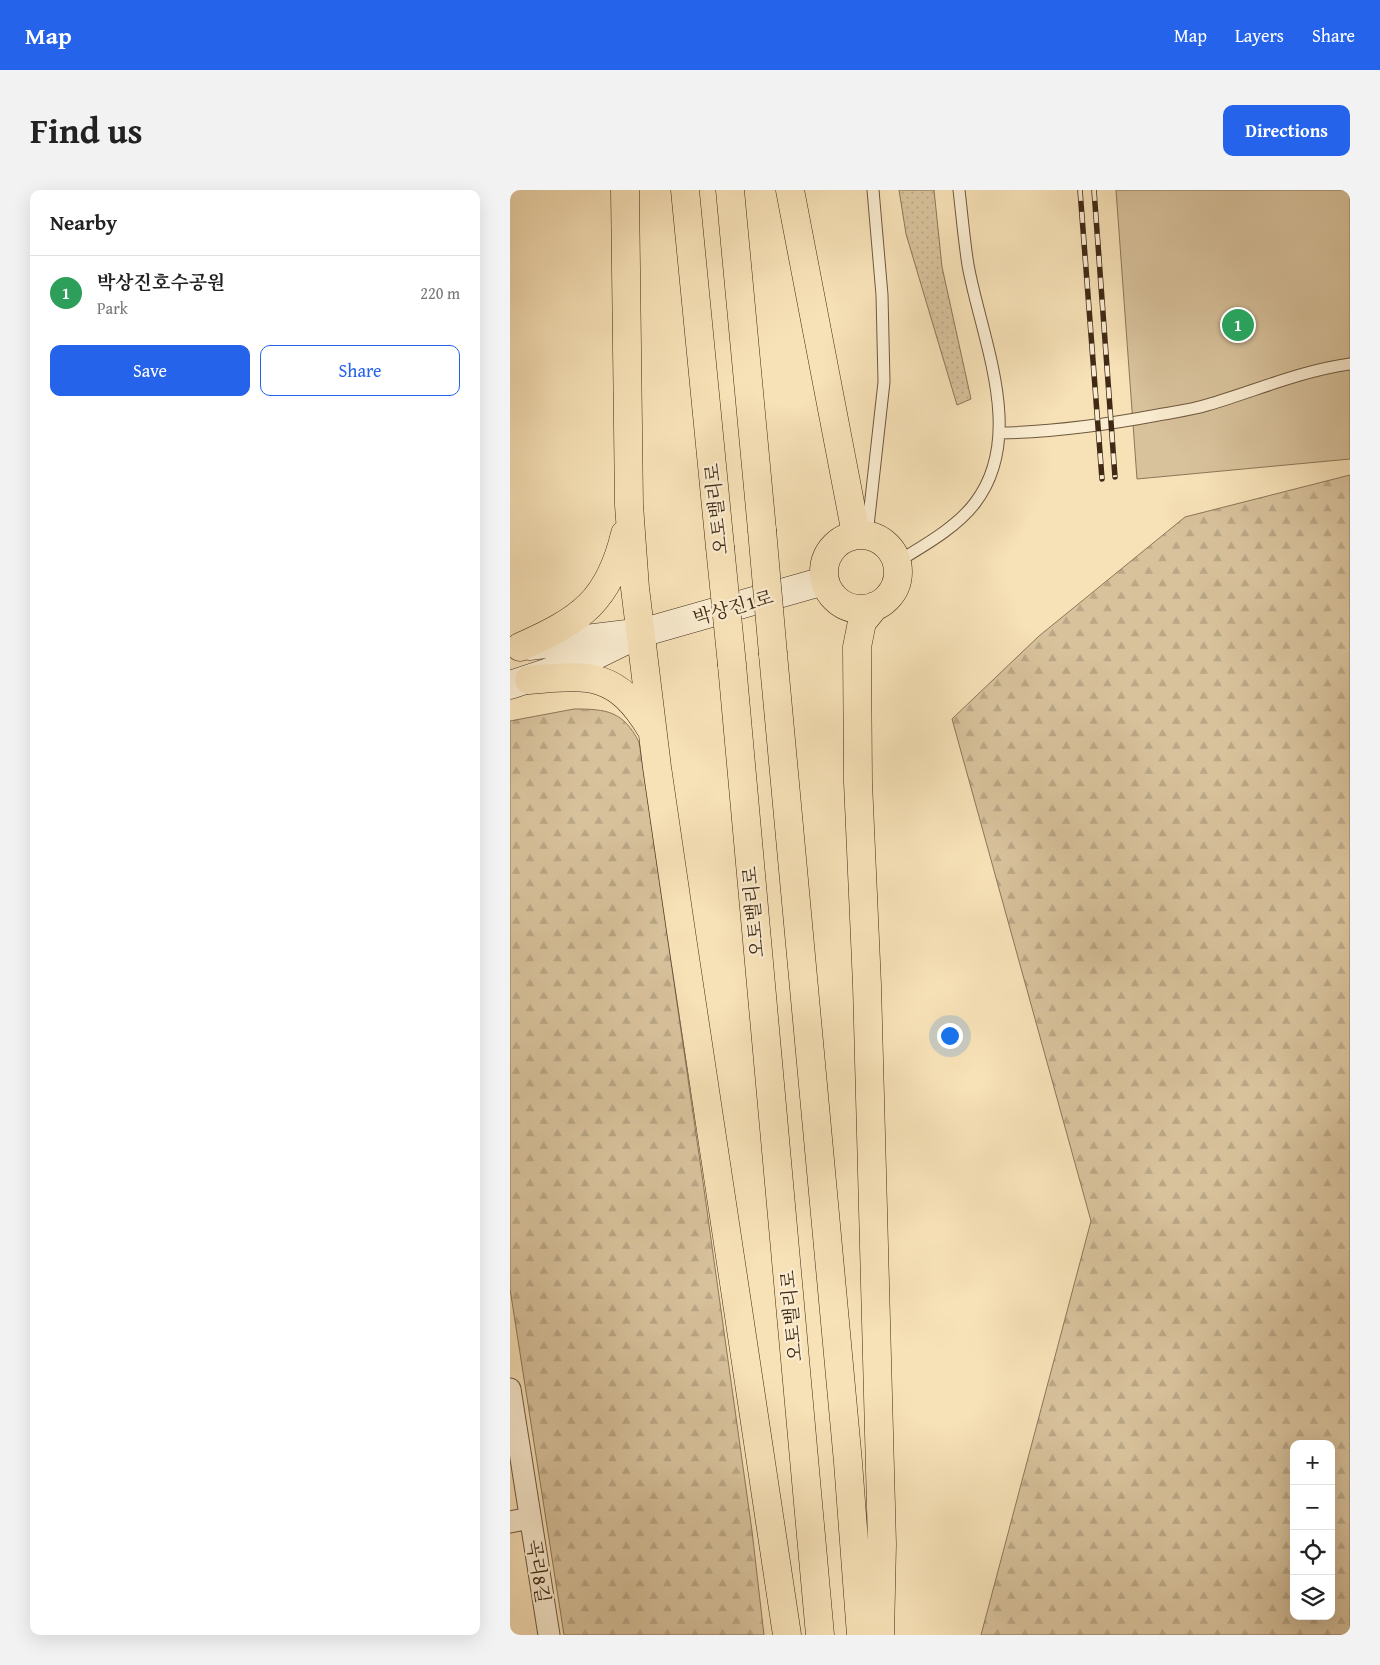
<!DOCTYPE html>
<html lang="en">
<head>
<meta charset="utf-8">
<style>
  :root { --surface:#fff; --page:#f2f2f2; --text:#222; --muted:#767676; --line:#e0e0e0; --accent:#2563eb }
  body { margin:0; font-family:"Gentium Book Plus","Noto Serif KR",serif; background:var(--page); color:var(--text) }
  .controls { position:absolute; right:15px; bottom:15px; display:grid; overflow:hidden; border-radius:10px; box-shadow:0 5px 20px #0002 }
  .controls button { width:45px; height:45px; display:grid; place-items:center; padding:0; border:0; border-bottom:1px solid var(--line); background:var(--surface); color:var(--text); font:25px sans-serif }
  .you { position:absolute; left:439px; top:845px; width:18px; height:18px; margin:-12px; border:4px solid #fff; border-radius:50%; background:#1a73e8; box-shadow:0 0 0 8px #1a73e833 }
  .badge { display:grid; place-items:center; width:32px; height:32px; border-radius:50%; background:var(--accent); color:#fff; font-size:16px; font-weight:700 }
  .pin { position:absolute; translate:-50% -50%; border:2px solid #fff; box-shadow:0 1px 5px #0006 }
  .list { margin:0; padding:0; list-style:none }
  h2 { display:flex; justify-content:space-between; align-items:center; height:65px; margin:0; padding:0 20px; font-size:21px }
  h2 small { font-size:16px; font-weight:400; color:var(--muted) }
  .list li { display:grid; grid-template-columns:32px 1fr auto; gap:15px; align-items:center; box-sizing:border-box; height:75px; padding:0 20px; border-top:1px solid var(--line) }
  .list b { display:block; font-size:19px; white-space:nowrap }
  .list p { margin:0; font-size:16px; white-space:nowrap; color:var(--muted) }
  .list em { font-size:16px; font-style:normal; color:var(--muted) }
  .actions { display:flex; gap:10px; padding:15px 20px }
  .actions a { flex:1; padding:11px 0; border:1px solid var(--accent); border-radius:10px; text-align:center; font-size:18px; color:var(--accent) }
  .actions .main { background:var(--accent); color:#fff }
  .icon { flex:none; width:28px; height:28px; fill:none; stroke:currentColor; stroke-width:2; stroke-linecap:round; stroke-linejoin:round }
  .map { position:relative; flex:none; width:840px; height:1445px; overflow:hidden; border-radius:10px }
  header { display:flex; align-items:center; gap:30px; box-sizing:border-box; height:70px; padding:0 25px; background:var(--accent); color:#fff }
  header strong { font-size:24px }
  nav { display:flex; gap:28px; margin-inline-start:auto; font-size:18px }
  .intro { display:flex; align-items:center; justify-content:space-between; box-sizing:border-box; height:120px; padding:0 30px }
  h1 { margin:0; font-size:35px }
  .button { padding:12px 22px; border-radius:10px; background:var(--accent); color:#fff; font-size:18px; font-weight:700 }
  main { display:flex; gap:30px; padding:0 30px }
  aside { flex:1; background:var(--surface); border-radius:10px; box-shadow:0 5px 20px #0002 }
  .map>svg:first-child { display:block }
  .grass { fill:url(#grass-dots); stroke:#8c7659 }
  .forest { fill:url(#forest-firs); stroke:#8c7659; fill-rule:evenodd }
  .park { fill:#d8c29c; stroke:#8c7659 }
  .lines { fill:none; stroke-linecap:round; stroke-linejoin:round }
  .lane-casing { stroke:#6e583e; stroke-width:13 }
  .street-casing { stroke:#6e583e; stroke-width:23 }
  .secondary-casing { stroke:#402a16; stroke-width:29 }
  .highway-casing { stroke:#402a16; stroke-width:29 }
  .lane { stroke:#faecd0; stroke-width:11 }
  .street { stroke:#faecd0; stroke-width:21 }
  .secondary { stroke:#faecd0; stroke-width:28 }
  .highway { stroke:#f7e1b7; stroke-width:28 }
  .rail-casing { stroke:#402a16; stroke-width:5.5 }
  .rail { stroke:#faecd0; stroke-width:4; stroke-dasharray:11; stroke-linecap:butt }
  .highway-bridge-casing { stroke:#402a16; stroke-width:29; stroke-linecap:butt }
  .highway-bridge { stroke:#f7e1b7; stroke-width:28 }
  .labels { text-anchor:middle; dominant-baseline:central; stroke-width:4.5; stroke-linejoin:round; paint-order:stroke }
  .street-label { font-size:19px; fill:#402a16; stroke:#faecd0 }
</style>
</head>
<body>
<header>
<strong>Map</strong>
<nav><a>Map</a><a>Layers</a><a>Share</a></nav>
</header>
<div class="intro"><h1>Find us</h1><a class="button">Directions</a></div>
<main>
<aside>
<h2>Nearby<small></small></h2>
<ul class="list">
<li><span class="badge" style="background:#2e9e5b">1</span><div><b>박상진호수공원</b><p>Park</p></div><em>220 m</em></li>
</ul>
<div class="actions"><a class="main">Save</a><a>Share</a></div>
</aside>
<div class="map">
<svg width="840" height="1445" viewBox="0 0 840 1445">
  <defs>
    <pattern id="grass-dots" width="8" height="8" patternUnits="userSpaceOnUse" patternTransform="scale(1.25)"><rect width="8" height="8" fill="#d8c29c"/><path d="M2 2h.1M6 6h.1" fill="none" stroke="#baa786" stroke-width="1.8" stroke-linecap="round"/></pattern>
    <pattern id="forest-firs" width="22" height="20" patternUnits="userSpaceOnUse" patternTransform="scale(1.25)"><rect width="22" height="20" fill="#d8c29c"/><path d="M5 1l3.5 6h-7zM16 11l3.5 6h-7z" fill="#baa786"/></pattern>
  </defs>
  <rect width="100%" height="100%" fill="#f7e1b7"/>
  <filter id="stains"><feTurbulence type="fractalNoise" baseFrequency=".004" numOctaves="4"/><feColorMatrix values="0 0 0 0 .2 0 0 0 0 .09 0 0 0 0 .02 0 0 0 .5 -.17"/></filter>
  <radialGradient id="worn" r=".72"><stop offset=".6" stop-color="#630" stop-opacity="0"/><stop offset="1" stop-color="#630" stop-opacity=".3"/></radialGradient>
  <!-- grass -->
  <path class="grass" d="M389 0H424L432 77 461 209 447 215 396 44Z"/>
  <!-- forest -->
  <path class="forest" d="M840 285V1445H471L581 1031 442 529 529 446 675 327ZM784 1254H821V1426H784Z
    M64 519C97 519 113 521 129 552L193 992 242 1341 254 1445H54L0 1099V531Z"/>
  <!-- park -->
  <path class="park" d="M606 0H840V269L627 289Z"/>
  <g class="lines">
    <!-- lane casing -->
    <g class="lane-casing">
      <path id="lane" d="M489 243C543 242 595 235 648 225 664 222 681 220 697 215 745 201 790 181 840 174
        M357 345 374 192 372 105 363 0
        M387 372C413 356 446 338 465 313 517 245 471 148 458 75 454 50 452 25 449 0"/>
    </g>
    <!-- street casing -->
    <g class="street-casing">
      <path id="street" d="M0 1199 39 1445
        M0 1332 20 1328"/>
    </g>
    <!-- secondary casing -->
    <g class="secondary-casing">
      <path id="secondary" d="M19 456 117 444
        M0 495 78 469 131 443 314 391"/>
    </g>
    <!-- highway casing -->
    <g class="highway-casing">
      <path id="highway" d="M115 0 119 315 125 398 147 577 171 741 277 1445
        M175 0 210 357
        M220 0 252 340
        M280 0 346 344
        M314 382a37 37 0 1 1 74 0a37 37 0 1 1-74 0Z
        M365 416 352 432 347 457 348 592 357 795 372 1354 370 1445
        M10 457C71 430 99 411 115 344
        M263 464 338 1272 351 1445
        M222 475 310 1445
        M19 490C80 485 106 481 141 539"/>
    </g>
    <!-- lane -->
    <use href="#lane" class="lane"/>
    <!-- street -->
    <use href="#street" class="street"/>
    <!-- secondary -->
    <use href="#secondary" class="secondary"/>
    <!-- highway -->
    <use href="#highway" class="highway"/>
    <!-- rail casing -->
    <g class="rail-casing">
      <path id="rail" d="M570 0 592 289
        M584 0 605 287"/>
    </g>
    <!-- rail -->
    <use href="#rail" class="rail"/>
    <!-- highway-bridge casing -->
    <g class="highway-bridge-casing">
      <path id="highway-bridge" d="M252 340 263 464
        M210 357 222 475"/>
    </g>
    <!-- highway-bridge -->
    <use href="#highway-bridge" class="highway-bridge"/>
  </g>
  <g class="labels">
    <!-- street labels -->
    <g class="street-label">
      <text transform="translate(206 319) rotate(-96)">오토밸리로</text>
      <text transform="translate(223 417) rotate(-16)">박상진1로</text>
      <text transform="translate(243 722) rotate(-95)">오토밸리로</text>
      <text transform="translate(281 1126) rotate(-95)">오토밸리로</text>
      <text transform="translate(29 1381) rotate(81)">곡리8길</text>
    </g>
  </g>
  <rect width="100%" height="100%" filter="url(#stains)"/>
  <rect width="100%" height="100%" fill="url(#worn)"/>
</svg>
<div class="controls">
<button>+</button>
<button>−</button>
<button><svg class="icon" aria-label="locate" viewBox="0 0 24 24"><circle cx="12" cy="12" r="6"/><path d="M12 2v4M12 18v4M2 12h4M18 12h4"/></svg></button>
<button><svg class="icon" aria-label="layers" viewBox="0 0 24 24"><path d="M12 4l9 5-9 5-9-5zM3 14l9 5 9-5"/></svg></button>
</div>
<div class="you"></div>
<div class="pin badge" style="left:728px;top:135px;background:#2e9e5b">1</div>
</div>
</main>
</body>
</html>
